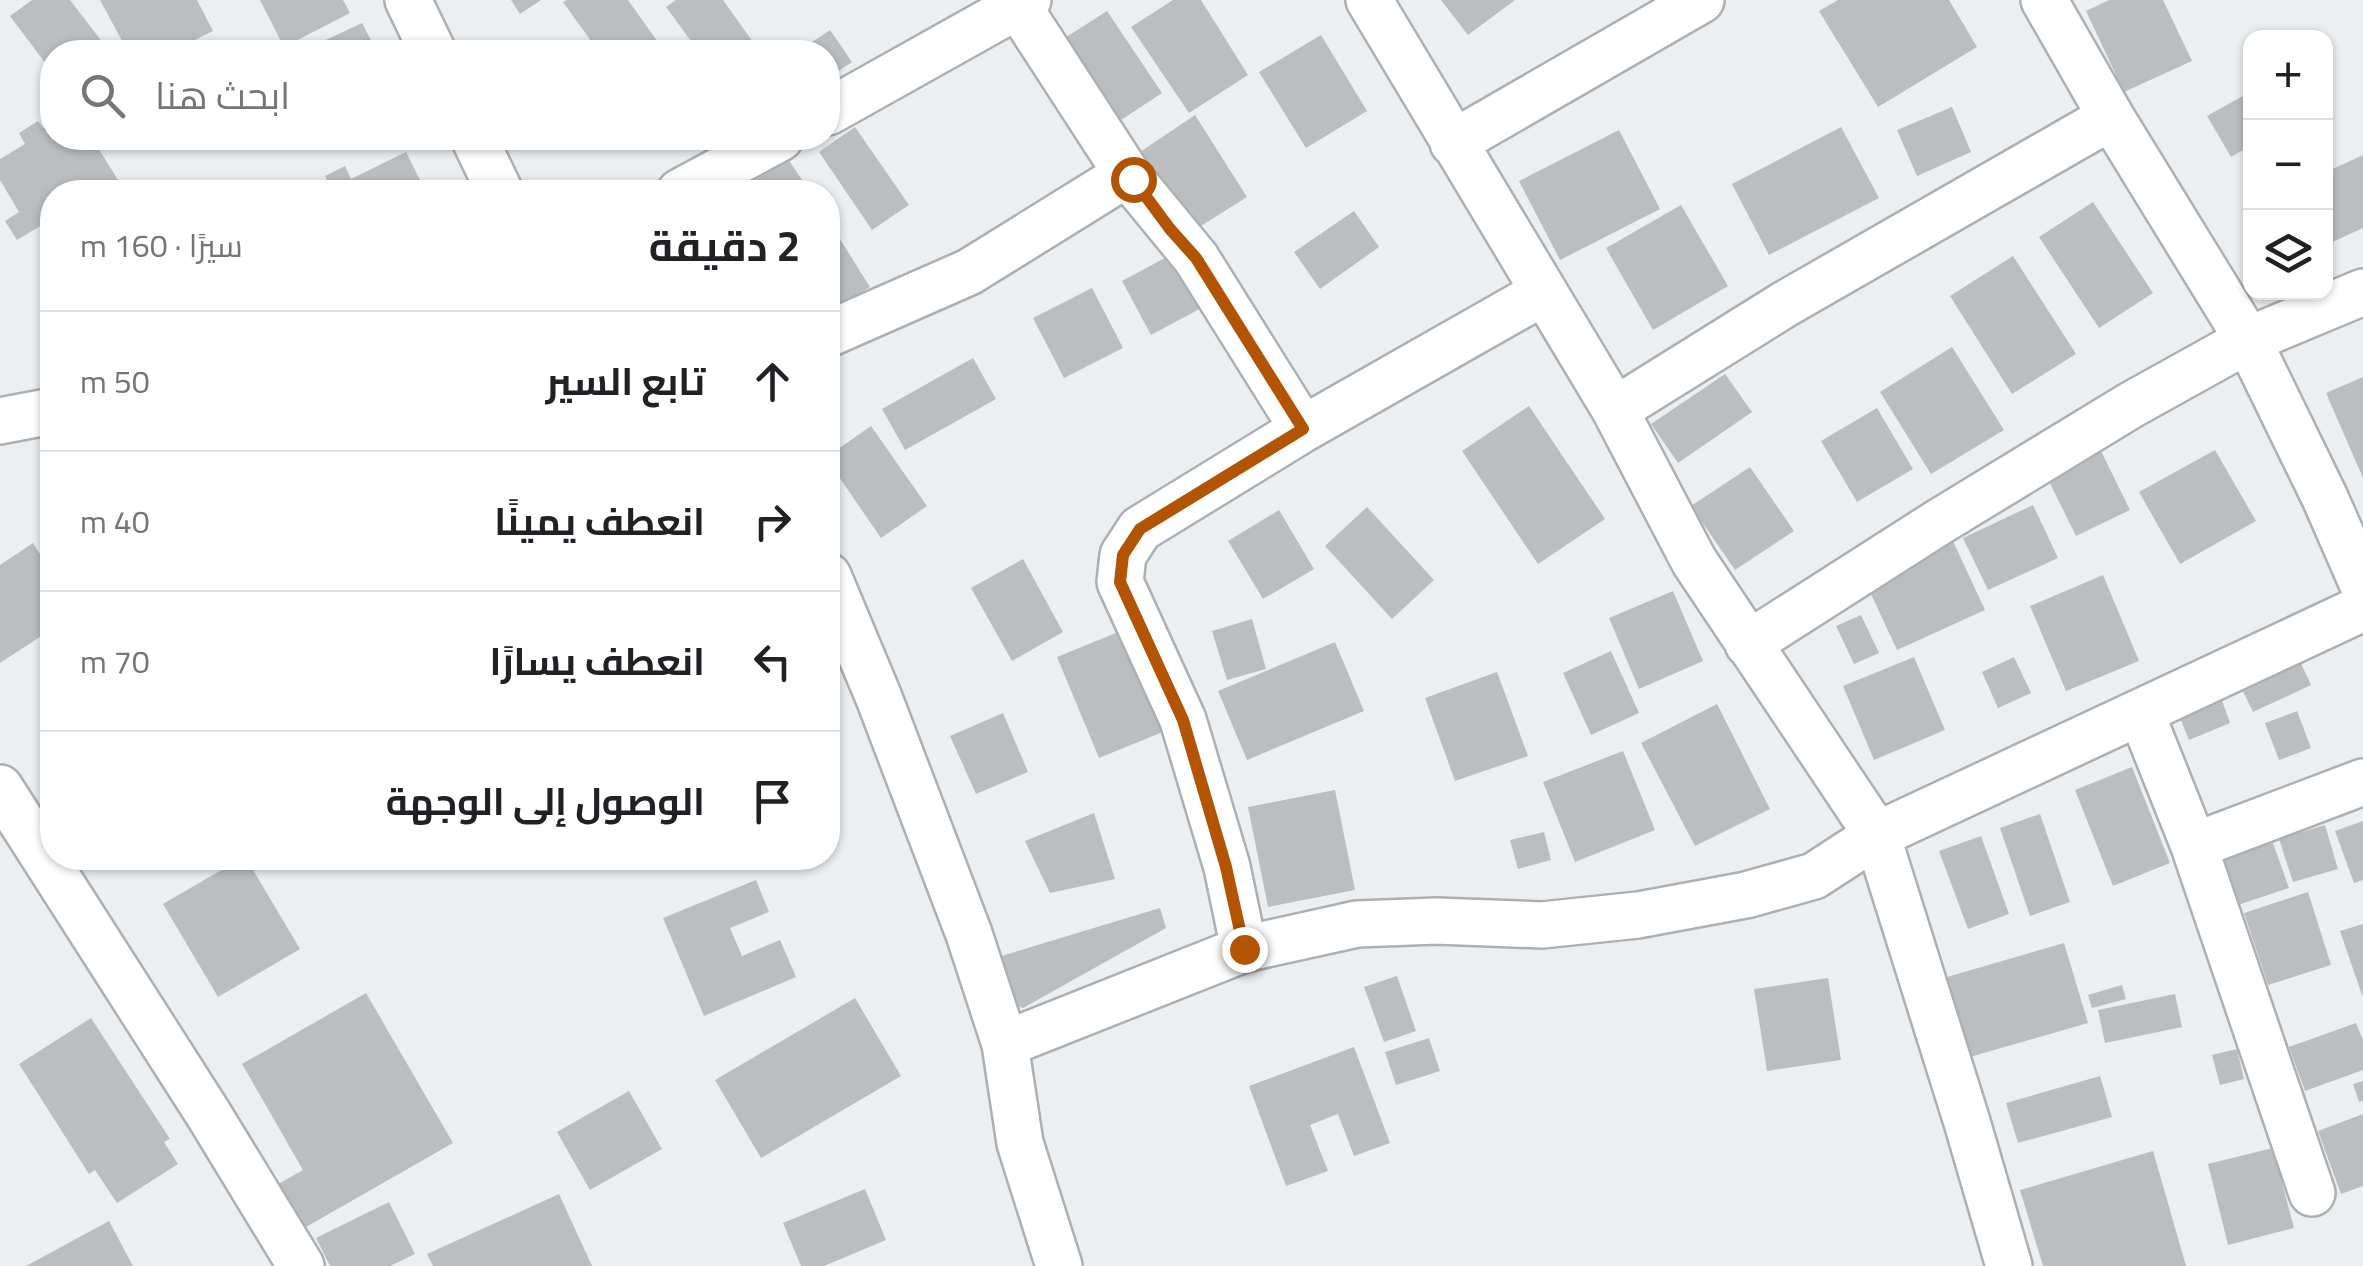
<!DOCTYPE html>
<html lang="ar">
<head>
<meta charset="utf-8">
<style>
  :root { --surface:#fff; --page:#f2f2f2; --text:#202124; --muted:#757577; --line:#e0e0e0 }
  body { margin:0; font-family:Georgia,Cairo,serif; background:var(--page); color:var(--text); direction:rtl }
  .controls { position:absolute; right:30px; top:30px; display:grid; overflow:hidden; border-radius:20px; box-shadow:0 2px 8px #0004 }
  .controls button { width:90px; height:90px; display:grid; place-items:center; padding:0; border:0; border-bottom:2px solid var(--line); background:var(--surface); color:var(--text); font:50px sans-serif }
  .stop { position:absolute; width:30px; height:30px; margin:-22px; border:8px solid #b25404; border-radius:50%; background:#fff }
  .stop.end { background:#b25404; border-color:#fff; box-shadow:0 2px 10px #0008 }
  .list { margin:0; padding:0; list-style:none }
  h2 { display:flex; justify-content:space-between; align-items:center; height:130px; margin:0; padding:0 40px; font-size:42px }
  h2 small { font-size:32px; font-weight:400; color:var(--muted) }
  .list li { display:grid; grid-template-columns:65px 1fr auto; gap:30px; align-items:center; box-sizing:border-box; height:140px; padding:0 40px; border-top:2px solid var(--line) }
  .list b { display:block; font-size:38px; white-space:nowrap }
  .list em { font-size:32px; font-style:normal; color:var(--muted) }
  .icon { flex:none; width:55px; height:55px; fill:none; stroke:currentColor; stroke-width:2; stroke-linecap:round; stroke-linejoin:round }
  .map { position:relative; flex:none; width:2363px; height:1266px; overflow:hidden; direction:ltr }
  .search { position:absolute; background:var(--surface); box-shadow:0 2px 8px #0004; left:40px; top:40px; width:800px; height:110px; display:flex; align-items:center; gap:25px; box-sizing:border-box; padding:0 35px; border-radius:40px; color:var(--muted); font-size:38px }
  .panel { position:absolute; background:var(--surface); box-shadow:0 2px 8px #0004; left:40px; top:180px; width:800px; height:690px; border-radius:40px; direction:rtl }
  .map>svg:first-child { display:block }
  .building { fill:#babec1 }
  .lines { fill:none; stroke-linecap:round; stroke-linejoin:round }
  .minor-casing { stroke:#acb0b2; stroke-width:50 }
  .minor { stroke:#fff; stroke-width:45 }
  .route { stroke:#b25404; stroke-width:12 }
</style>
</head>
<body>
<div class="map">
<svg width="2363" height="1266" viewBox="0 0 2363 1266">
  <rect width="100%" height="100%" fill="#ebeff2"/>
  <!-- building -->
  <path class="building" d="M32 0H70L110 52H52V72L10 16Z
    M100 0H197L213 31 171 52H128Z
    M260 0H343L350 13 284 47Z
    M511 0H541L520 14Z
    M567 0H628L665 52H599L563 2Z
    M676 0H723L760 52H699L666 7Z
    M1173 0H1201L1248 75 1189 113 1131 27Z
    M1441 0H1515L1468 35Z
    M1838 0H1949L1977 47 1878 107 1819 11Z
    M2109 0H2163L2192 61 2124 92 2086 11Z
    M1107 11 1162 93 1115 124 1060 41Z
    M362 23 377 52H300Z
    M830 30 852 62 828 78V52H797Z
    M1321 35 1367 111 1306 148 1259 72Z
    M2250 92V146L2231 157 2207 116Z
    M1952 107 1971 152 1917 176 1897 130Z
    M1195 115 1247 197 1196 229 1167 187 1156 192 1131 158Z
    M38 121 43 128 52 123V138H92L118 180 97 192H52V219L17 240 5 221 19 212 0 180V159L25 144 19 133Z
    M855 127 909 205 872 230 819 152Z
    M1841 127 1879 198 1769 255 1732 184Z
    M1619 130 1660 209 1560 260 1519 181Z
    M305 138H337L310 150Z
    M406 152 426 192H301L327 180 325 176 345 166 351 179Z
    M2363 155V228L2326 245V172Z
    M788 159 810 192H757L751 183Z
    M2093 202 2153 293 2099 328 2039 237Z
    M1681 205 1728 286 1653 330 1606 248Z
    M1354 211 1379 247 1320 289 1294 252Z
    M828 220 870 287 833 311 828 302Z
    M1176 252 1205 306 1151 335 1122 281Z
    M2013 256 2076 354 2012 394 1950 296Z
    M1092 288 1123 348 1064 378 1033 318Z
    M1952 347 2004 430 1931 474 1880 392Z
    M973 358 996 399 905 450 882 409Z
    M1725 374 1752 412 1678 463 1651 424Z
    M2363 377V478L2326 393Z
    M1529 406 1605 519 1538 564 1462 451Z
    M1877 408 1913 469 1857 502 1821 441Z
    M871 426 927 506 881 538 828 461V456Z
    M2099 447 2130 510 2076 536 2045 473Z
    M2215 450 2256 521 2180 564 2139 492Z
    M1750 467 1794 531 1735 570 1691 506Z
    M2033 505 2058 558 1988 590 1963 538Z
    M1367 507 1434 580 1392 619 1325 546Z
    M1279 510 1314 569 1263 599 1228 541Z
    M1952 539 1985 610 1897 650 1864 579Z
    M33 543 52 573V629L0 663V565Z
    M1023 559 1063 632 1012 661 971 588Z
    M2103 575 2139 661 2066 691 2030 606Z
    M1673 591 1703 661 1639 689 1609 618Z
    M1861 615 1879 653 1854 664 1836 626Z
    M1252 619 1266 669 1227 680 1212 631Z
    M1128 628 1170 729 1099 758 1057 657Z
    M1335 642 1364 711 1247 760 1218 691Z
    M1611 651 1639 713 1591 735 1563 673Z
    M2297 655 2311 685 2253 712 2239 683Z
    M1914 657 1945 730 1874 760 1843 686Z
    M2014 657 2031 693 1998 708 1982 672Z
    M1497 672 1528 756 1455 781 1425 698Z
    M2220 695 2230 723 2189 740 2178 713Z
    M1717 704 1770 809 1695 846 1641 743Z
    M2297 711 2311 748 2279 760 2265 723Z
    M1003 713 1028 772 976 794 950 736Z
    M1623 751 1655 830 1575 862 1543 782Z
    M2132 767 2170 863 2113 886 2075 790Z
    M1335 790 1355 890 1268 907 1248 807Z
    M1094 813 1115 879 1050 893 1025 841Z
    M2040 814 2070 902 2030 916 2000 828Z
    M2363 821V880L2354 883 2335 831Z
    M2325 825 2338 869 2293 882 2279 839Z
    M1544 832 1551 860 1518 869 1510 840Z
    M1981 836 2009 914 1968 929 1939 851Z
    M2273 843 2289 888 2238 905 2223 860Z
    M242 858H246L300 949 218 997 163 904Z
    M756 880 769 912 730 928 742 956 780 940 796 977 704 1016 663 918Z
    M2308 892 2331 965 2268 985 2244 913Z
    M1160 908 1166 928 1023 1008 994 999 985 961Z
    M2363 924V995H2362L2340 931Z
    M2064 943 2088 1023 1970 1057 1947 977Z
    M1397 976 1416 1031 1384 1042 1364 987Z
    M1828 978 1841 1060 1767 1071 1754 989Z
    M2122 985 2126 999 2092 1008 2088 995Z
    M366 993 453 1143 299 1231 273 1187 303 1170 242 1064Z
    M2175 994 2182 1027 2105 1043 2098 1010Z
    M855 998 901 1076 761 1158 715 1080Z
    M91 1018 170 1139 164 1142 178 1164 117 1203 95 1170 89 1174 19 1064Z
    M2356 1023 2363 1040V1070L2305 1091 2289 1047Z
    M1429 1038 1440 1071 1396 1085 1385 1052Z
    M1354 1047 1390 1143 1354 1156 1338 1114 1310 1125 1328 1171 1286 1186 1249 1086Z
    M2237 1049 2244 1079 2220 1085 2212 1055Z
    M2100 1076 2112 1117 2018 1143 2006 1103Z
    M2363 1081V1101L2359 1102 2353 1084Z
    M629 1091 662 1149 590 1190 557 1132Z
    M2363 1114V1186L2341 1194 2318 1131Z
    M2273 1148 2294 1228 2228 1245 2208 1164Z
    M2153 1151 2186 1266H2043L2020 1190Z
    M865 1189 886 1240 824 1266H801L783 1223Z
    M559 1194 592 1266H433L427 1254Z
    M389 1202 415 1254 390 1266H330L316 1238Z
    M109 1221 133 1266H26Z"/>
  <g class="lines">
    <!-- minor casing -->
    <g class="minor-casing">
      <path id="minor" d="M408 0 433 52
        M1369 0 1615 410 1694 561 1877 835 1967 1122 2009 1266
        M2044 0 2111 117 2248 340 2325 498 2363 585
        M1018 6 1127 174 1196 258 1303 429
        M828 112 1028 0
        M474 138 500 192
        M1453 143 1701 0
        M680 192 780 138
        M828 334 969 272 1127 174
        M1615 410 1785 304 2111 117
        M0 421 52 411
        M828 576 879 698 969 934 1005 1044 1020 1143 1059 1266
        M1748 644 1939 522 2131 405 2248 340 2363 292
        M2141 713 2194 846 2312 1193
        M0 788 209 1115 301 1266
        M2194 846 2363 782
        M1244 949 1227 867 1183 720 1120 582 1123 555 1140 529 1303 429 1544 292
        M1005 1044 1244 949 1357 924 1437 921 1542 925 1638 915 1746 895 1814 876 1877 835 2363 608"/>
    </g>
    <!-- minor -->
    <use href="#minor" class="minor"/>
  </g>
  <g class="lines">
    <!-- route -->
    <path class="route" d="M1133 179 1170 229 1196 258 1303 429 1140 529 1123 555 1120 582 1183 720 1226 867 1244 949"/>
  </g>
</svg>
<div class="controls">
<button>+</button>
<button>−</button>
<button><svg class="icon" aria-label="layers" viewBox="0 0 24 24"><path d="M12 4l9 5-9 5-9-5zM3 14l9 5 9-5"/></svg></button>
</div>
<div class="stop" style="left:1133px;top:179px"></div>
<div class="stop end" style="left:1244px;top:949px"></div>
<div class="search"><svg class="icon" aria-label="search" viewBox="0 0 24 24"><circle cx="10" cy="10" r="6"/><path d="M15 15l6 6"/></svg>ابحث هنا</div>
<section class="panel">
<h2>2 دقيقة<small>سيرًا · 160 m</small></h2>
<ul class="list">
<li><svg class="icon" aria-label="ahead" viewBox="0 0 24 24"><path d="M12 20V5M6 11l6-6 6 6"/></svg><div><b>تابع السير</b></div><em>50 m</em></li>
<li><svg class="icon" aria-label="right" viewBox="0 0 24 24"><path d="M7 20v-9h11M14 6l5 5-5 5"/></svg><div><b>انعطف يمينًا</b></div><em>40 m</em></li>
<li><svg class="icon" aria-label="left" viewBox="0 0 24 24"><path d="M17 20v-9H6M10 6l-5 5 5 5"/></svg><div><b>انعطف يسارًا</b></div><em>70 m</em></li>
<li><svg class="icon" aria-label="arrive" viewBox="0 0 24 24"><path d="M6 21V4h12l-3 4 3 4H6"/></svg><div><b>الوصول إلى الوجهة</b></div></li>
</ul>
</section>
</div>
</body>
</html>
